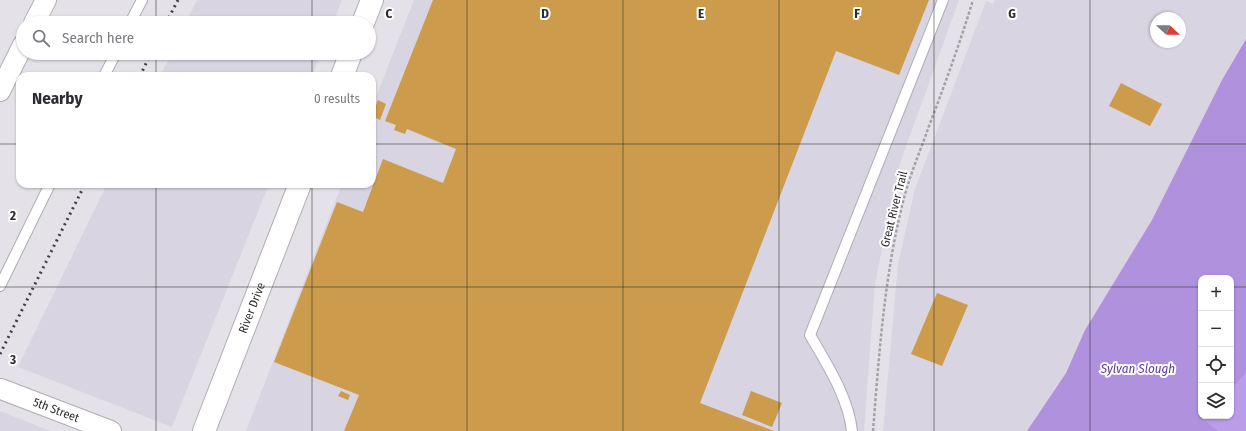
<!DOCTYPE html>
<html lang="en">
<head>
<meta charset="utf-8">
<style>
  :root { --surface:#fff; --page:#f2f2f3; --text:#2b2b33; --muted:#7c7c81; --line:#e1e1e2 }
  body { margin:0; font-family:"Fira Sans Condensed",sans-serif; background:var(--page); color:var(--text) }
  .controls { position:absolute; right:12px; bottom:12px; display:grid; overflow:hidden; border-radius:8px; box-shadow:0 1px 3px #0004 }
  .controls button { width:36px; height:36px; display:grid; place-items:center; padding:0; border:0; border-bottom:1px solid var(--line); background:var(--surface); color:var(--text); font:20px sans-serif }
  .compass { position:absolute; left:1150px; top:12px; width:36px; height:36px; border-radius:50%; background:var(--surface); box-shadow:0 1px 3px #0004; rotate:112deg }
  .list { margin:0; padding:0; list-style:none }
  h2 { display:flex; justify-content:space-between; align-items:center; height:52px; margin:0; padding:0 16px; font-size:17px }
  h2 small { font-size:13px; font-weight:400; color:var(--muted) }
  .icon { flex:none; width:22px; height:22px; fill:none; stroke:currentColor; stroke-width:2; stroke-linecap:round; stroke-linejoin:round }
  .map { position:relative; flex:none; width:1246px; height:431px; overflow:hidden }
  .search { position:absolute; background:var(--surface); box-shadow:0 1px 3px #0004; left:16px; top:16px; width:360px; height:44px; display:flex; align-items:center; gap:10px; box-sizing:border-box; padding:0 14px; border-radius:22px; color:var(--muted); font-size:15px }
  .panel { position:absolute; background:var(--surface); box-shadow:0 1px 3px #0004; left:16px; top:72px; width:360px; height:116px; border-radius:12px }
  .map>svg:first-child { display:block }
  .built { fill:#d8d4e1; fill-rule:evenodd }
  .forest { fill:#ba9ce9 }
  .water { fill:#af91de }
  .building { fill:#cc9c4c }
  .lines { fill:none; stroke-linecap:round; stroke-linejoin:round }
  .lane-casing { stroke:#afadb3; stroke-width:12 }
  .street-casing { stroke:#afadb3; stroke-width:22 }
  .secondary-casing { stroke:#afadb3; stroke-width:24 }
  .path { stroke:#a2a1a6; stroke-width:2.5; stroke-dasharray:3 2; stroke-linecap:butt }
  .lane { stroke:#fff; stroke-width:10 }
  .street { stroke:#fff; stroke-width:20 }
  .secondary { stroke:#fff; stroke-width:22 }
  .rail { stroke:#404042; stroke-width:3; stroke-dasharray:2 4; stroke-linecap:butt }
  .grid { fill:none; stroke:#2c2c2e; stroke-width:1; stroke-opacity:0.55 }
  .labels { text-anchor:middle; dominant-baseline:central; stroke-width:4; stroke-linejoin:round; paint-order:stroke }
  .street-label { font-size:12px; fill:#2c2c2e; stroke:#fff }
  .water-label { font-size:13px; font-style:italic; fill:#633a94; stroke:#fff }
  .grid-label { font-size:13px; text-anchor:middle; font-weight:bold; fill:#2c2c2e; stroke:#fff; stroke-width:4; stroke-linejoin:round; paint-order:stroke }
</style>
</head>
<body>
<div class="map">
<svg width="1246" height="431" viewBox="0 0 1246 431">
  <rect width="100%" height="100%" fill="#e4e2e8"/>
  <!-- built -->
  <path class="built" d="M197 0H342L333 23H186Z
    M414 0H959L900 163 875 283 864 431H246L342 184H372V107Z
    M995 0H1246V39L1222 80 1152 220 1085 330 1066 373 1027 431H883L898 264 915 189 986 1 993 4ZM1156 18H1180V42H1156Z
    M172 53H321L312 76H160Z
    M107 184H269L172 427 18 367Z
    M0 411 50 431H0Z"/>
  <!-- forest -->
  <path class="forest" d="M1246 374V431H1219L1202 419 1205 416H1231V390Z"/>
  <!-- water -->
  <path class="water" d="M1246 39V374L1231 390V278H1201V416H1205L1203 419 1219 431H1027L1066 373 1085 330 1152 220 1222 80Z"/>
  <!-- building -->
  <path class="building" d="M433 0H929L899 75 836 51 700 403 774 431H344L359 395 274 362 337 202 363 212 383 159 443 183 456 149 407 129 405 134 394 130 396 125 385 121Z
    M1121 83 1162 104 1150 126 1109 106Z
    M378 100 386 104 380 120 372 116Z
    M937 293 968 305 942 366 911 354Z
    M341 391 350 395 348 400 338 396Z
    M751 391 782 403 772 427 742 415Z"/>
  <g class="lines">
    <!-- lane casing -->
    <g class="lane-casing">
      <path id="lane" d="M130 23 142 0
        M104 76 116 53
        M0 286 50 184
        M852 431C848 396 827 365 810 335L943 0"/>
    </g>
    <!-- street casing -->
    <g class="street-casing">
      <g id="street">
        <path d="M34 23 46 0"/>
        <path d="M0 91 23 45"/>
        <path id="s1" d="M1 389 111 431"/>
      </g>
    </g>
    <!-- secondary casing -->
    <g class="secondary-casing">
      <g id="secondary">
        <path d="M363 23 372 0"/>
        <path d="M342 76 351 53"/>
        <path id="s2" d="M204 431 300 184"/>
      </g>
    </g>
    <!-- path -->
    <path class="path" d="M873 431C879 356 884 279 902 206 908 179 920 152 929 126 945 84 960 43 973 0"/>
    <!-- lane -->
    <use href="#lane" class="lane"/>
    <!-- street -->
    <use href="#street" class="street"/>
    <!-- secondary -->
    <use href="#secondary" class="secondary"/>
    <!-- rail -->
    <path class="rail" d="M166 23 178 0
      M140 76 151 53
      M0 354 85 184"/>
  </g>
  <!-- grid -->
  <path class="grid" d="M156 0V23M312 0V23M467 0V431M623 0V431M779 0V431M934 0V431M1090 0V431M156 53V76M312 53V76M0 144H20M372 144H1246M156 184V431M312 184V431M0 287H1201M1231 287H1246"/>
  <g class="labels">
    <!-- street labels -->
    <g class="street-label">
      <text transform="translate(894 209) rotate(-76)">Great River Trail</text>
      <text stroke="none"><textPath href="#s2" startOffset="132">River Drive</textPath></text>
      <text stroke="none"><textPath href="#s1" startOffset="59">5th Street</textPath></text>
    </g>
    <!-- water labels -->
    <g class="water-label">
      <text x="1138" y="368">Sylvan Slough</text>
    </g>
  </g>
  <g class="grid-label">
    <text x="389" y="18">C</text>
    <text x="545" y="18">D</text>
    <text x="701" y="18">E</text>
    <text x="857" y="18">F</text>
    <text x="1012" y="18">G</text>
    <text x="13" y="220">2</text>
    <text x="13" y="364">3</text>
  </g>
</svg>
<div class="controls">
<button>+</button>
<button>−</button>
<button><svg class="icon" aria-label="locate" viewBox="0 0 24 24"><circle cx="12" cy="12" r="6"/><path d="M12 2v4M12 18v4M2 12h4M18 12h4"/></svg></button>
<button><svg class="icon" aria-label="layers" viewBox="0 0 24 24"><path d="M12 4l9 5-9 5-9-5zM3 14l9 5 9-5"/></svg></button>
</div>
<svg class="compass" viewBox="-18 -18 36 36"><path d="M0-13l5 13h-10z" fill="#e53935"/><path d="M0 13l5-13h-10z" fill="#7c7c81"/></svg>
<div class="search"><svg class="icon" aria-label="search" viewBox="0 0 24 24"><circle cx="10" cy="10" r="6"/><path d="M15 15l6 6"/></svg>Search here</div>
<section class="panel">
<h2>Nearby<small>0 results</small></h2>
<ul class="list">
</ul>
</section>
</div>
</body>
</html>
